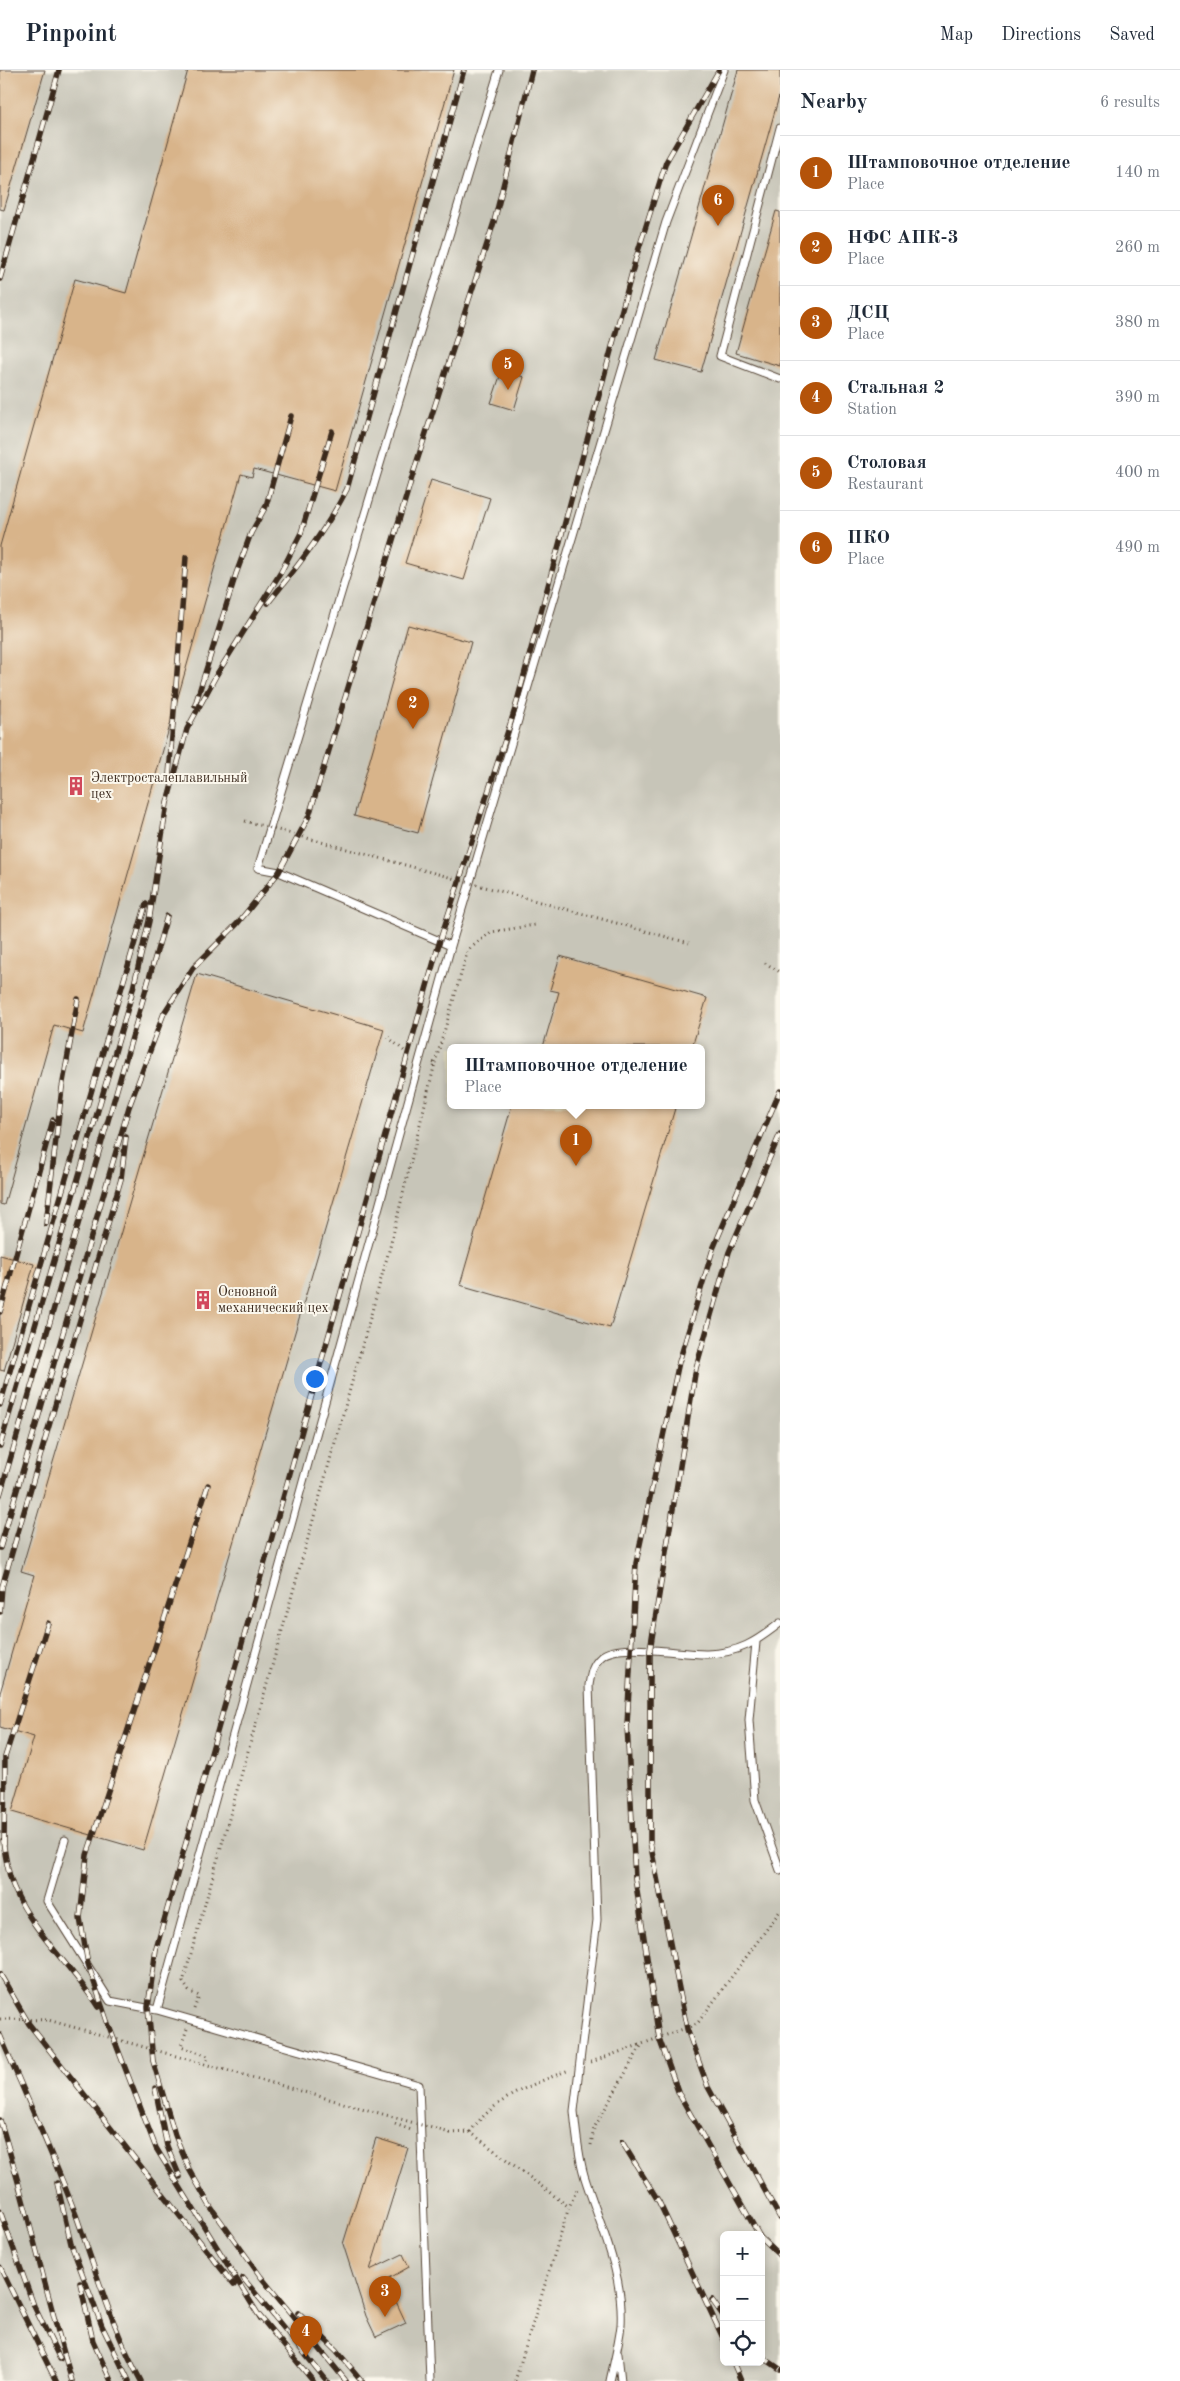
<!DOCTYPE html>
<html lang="en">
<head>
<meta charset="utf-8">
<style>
  :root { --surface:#fff; --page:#f6f6f7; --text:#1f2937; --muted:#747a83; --line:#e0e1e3; --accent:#b45309 }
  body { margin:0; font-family:"Old Standard TT",serif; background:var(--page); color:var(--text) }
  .controls { position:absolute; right:15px; bottom:15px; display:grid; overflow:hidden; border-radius:8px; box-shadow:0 2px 8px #0003 }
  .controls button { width:45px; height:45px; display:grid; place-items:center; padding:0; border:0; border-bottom:1px solid var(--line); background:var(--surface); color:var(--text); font:25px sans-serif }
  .you { position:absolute; left:314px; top:1308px; width:18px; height:18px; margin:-12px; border:4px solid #fff; border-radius:50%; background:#1a73e8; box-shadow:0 0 0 8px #1a73e833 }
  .badge { display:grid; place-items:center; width:32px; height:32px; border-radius:50%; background:var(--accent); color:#fff; font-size:16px; font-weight:700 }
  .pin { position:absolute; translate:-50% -41px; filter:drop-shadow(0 1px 2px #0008) }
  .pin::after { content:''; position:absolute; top:26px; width:18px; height:15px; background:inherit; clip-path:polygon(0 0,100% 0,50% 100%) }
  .popup { position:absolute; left:447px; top:974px; width:258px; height:65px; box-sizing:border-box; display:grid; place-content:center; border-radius:8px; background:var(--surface); filter:drop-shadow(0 1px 4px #0005); font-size:16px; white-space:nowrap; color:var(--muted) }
  .popup b { font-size:19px; color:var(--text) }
  .popup::after { content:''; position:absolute; left:50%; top:100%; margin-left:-10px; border:10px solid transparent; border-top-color:var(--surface) }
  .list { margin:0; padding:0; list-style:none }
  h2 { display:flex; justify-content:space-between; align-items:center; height:65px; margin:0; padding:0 20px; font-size:21px }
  h2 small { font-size:16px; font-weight:400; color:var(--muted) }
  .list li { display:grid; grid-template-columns:32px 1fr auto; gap:15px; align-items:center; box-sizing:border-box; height:75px; padding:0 20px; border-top:1px solid var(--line) }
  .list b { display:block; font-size:19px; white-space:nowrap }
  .list p { margin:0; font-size:16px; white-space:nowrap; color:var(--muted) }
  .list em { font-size:16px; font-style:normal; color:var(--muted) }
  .icon { flex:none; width:28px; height:28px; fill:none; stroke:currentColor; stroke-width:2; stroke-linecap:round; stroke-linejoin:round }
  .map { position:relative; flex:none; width:780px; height:2311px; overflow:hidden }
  header { display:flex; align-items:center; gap:30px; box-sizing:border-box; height:70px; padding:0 25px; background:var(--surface); border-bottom:1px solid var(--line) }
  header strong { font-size:24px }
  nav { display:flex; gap:28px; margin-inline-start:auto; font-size:18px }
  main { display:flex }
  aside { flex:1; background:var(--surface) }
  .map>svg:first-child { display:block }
  .industrial { fill:#c7c5b8; fill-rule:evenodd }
  .building { fill:#d8b48a }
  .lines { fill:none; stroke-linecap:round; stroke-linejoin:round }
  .lane-casing { stroke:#554536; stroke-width:9 }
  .path { stroke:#554536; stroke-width:3; stroke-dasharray:1 4; stroke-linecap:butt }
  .lane { stroke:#fff; stroke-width:7 }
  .rail-casing { stroke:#3b2a1e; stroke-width:5.5 }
  .rail { stroke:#fbf7ec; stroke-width:4; stroke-dasharray:11; stroke-linecap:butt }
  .path-bridge { stroke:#554536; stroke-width:3; stroke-dasharray:1 4; stroke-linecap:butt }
  .labels { text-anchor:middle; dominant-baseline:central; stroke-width:4; stroke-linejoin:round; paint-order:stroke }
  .poi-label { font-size:14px; fill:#3b2a1e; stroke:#fbf7ec; text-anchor:start }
</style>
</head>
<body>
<header>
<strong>Pinpoint</strong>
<nav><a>Map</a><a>Directions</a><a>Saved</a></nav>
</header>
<main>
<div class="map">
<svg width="780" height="2311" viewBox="0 0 780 2311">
  <rect width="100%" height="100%" fill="#fbf7ec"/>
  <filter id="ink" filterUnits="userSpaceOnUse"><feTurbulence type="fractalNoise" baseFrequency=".02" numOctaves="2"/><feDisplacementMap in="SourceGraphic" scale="10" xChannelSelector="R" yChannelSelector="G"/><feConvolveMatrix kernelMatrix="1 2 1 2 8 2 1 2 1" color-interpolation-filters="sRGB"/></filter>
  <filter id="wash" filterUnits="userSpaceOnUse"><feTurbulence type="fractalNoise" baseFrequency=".0096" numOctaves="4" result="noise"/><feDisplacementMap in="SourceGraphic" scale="20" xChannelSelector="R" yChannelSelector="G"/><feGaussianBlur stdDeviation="1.12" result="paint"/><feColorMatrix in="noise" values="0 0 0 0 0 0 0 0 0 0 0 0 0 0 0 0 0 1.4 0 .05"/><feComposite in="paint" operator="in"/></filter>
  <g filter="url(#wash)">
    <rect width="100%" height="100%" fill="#e8e1be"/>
    <!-- industrial -->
    <path class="industrial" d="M0 0H780V2311H0ZM451 977H701V1035H451ZM724 2165H761V2292H724Z"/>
    <g id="blocks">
      <!-- building -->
      <path class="building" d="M0 0H45L4 140 0 139Z
        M188 0H454L335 421 254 399 252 407 241 404 83 963 54 955 4 1135 0 1134V476L75 209 126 223Z
        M738 0H780V23L701 302 656 290Z
        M776 141 780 142V296L736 283Z
        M502 300 524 307 514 340 491 333Z
        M431 410 490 428 464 510 405 493Z
        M408 555 471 572 418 763 354 746Z
        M560 886 707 928 692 977H543L559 922 550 920Z
        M197 904 384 959 143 1780 12 1742 34 1667 0 1657V1623L34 1505 21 1501Z
        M512 1035H676L610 1258 460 1215Z
        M0 1185 34 1194 4 1301 0 1300Z
        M376 2068 408 2078 370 2200 403 2184 409 2197 386 2210 406 2253 376 2267 366 2246 343 2174Z"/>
    </g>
  </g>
  <g filter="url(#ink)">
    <use href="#blocks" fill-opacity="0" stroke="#554536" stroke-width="1"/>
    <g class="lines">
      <!-- lane casing -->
      <g class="lane-casing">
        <path id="lane" d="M780 58 720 286 780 309
          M451 876 279 802 258 798 499 0
          M756 1572 749 1650 755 1730 780 1800
          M65 1770 47 1831 110 1931 157 1940
          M618 2284 621 2311
          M430 2311 419 2015 157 1940 451 876 666 152 724 0
          M610 2311C614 2292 619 2274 621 2255 624 2202 599 2154 584 2105 578 2084 576 2062 574 2041L597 1850 589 1615C591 1604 592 1595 601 1587 617 1571 683 1585 707 1584 739 1583 756 1572 780 1553"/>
      </g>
      <!-- path -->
      <path class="path" d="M765 893 780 902
        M388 967 410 986
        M435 993 468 880 491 862 535 855
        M194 1939 199 1926 189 1921 183 1912 390 1177 435 993 431 992
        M187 1959 181 1976 208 1986 206 1994
        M591 1992 642 1974
        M395 2054 411 2060
        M470 2062C494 2028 531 2015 569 2000
        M450 2063 470 2062 569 2137
        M591 2075 594 2058 642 1974 697 1954 780 1841
        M515 2311 569 2137 577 2119"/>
      <!-- lane -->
      <use href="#lane" class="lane"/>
      <!-- rail casing -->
      <g class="rail-casing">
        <path id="rail" d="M0 209 59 0
          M268 533C297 497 326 460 347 419L464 0
          M195 635 236 504 251 463 266 436 291 346
          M169 705 186 487
          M780 1064 729 1182 696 1298 650 1580V1772L687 1959 708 2017 780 2148
          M46 1154 62 1018 78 929
          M0 1242 53 1050
          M0 1335 146 834
          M0 1376 131 927 149 851 167 733 187 659 217 604 281 502 301 463 332 361
          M208 1415 87 1785 80 1848 88 1894 107 1951 156 2078 261 2249
          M0 1425 167 846
          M0 1478 129 1037 164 943 193 898 237 854 279 802 309 746 417 391 494 152 532 0
          M0 1542 2 1517 121 1109 126 1067
          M3 1770C5 1785 8 1804 14 1818 33 1863 72 1896 98 1937
          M4 1775 5 1687 48 1553
          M0 1904 29 1954 234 2215
          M0 1965C25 2024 53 2085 76 2145 96 2201 112 2258 141 2311
          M155 2018 167 2076 180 2107
          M0 2050C27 2136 46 2224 72 2311
          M622 2072 659 2132 724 2270
          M57 2113 71 2174 102 2256 129 2311
          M0 2141 34 2236 60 2289
          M759 2165 679 2024 659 1968 635 1808 627 1655 636 1493 679 1292 713 1179 780 1021
          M761 2168 780 2186
          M0 2197 56 2311
          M243 2208 327 2311
          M80 2213 93 2271 111 2311
          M712 2230 724 2247
          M298 2243 336 2280 362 2311
          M258 2244 313 2311
          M761 2286 780 2299
          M733 2292 741 2311
          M346 2311 261 2207 210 2136 189 2099 175 2065 153 1991 148 1937 156 1879 440 870 515 639 635 191 666 92 719 0"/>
      </g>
      <!-- rail -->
      <use href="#rail" class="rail"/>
      <!-- path-bridge -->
      <path class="path-bridge" d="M245 751 689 873
        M0 1949 48 1950 450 2063"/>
    </g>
  </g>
  <!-- icons -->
  <defs>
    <g id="building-bare" transform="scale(1.5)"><path d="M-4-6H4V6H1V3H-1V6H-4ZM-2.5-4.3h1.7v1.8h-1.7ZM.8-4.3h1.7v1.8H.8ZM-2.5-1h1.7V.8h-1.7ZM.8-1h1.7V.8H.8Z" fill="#d1495b" stroke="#fbf7ec" stroke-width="2.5" paint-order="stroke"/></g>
  </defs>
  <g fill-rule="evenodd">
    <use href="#building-bare" x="76" y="716"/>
    <use href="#building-bare" x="203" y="1230"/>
  </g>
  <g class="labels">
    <!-- poi labels -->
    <g class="poi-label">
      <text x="91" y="708">Электросталеплавильный<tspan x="91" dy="16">цех</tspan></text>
      <text x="218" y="1222">Основной<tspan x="218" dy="16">механический цех</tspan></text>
    </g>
  </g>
</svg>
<div class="controls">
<button>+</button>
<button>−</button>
<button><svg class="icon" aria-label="locate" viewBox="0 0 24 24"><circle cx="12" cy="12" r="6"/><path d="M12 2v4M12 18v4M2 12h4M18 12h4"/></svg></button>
</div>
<div class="you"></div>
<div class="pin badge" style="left:576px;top:1096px">1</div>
<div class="popup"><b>Штамповочное отделение</b>Place</div>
<div class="pin badge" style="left:413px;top:659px">2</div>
<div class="pin badge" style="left:385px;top:2247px">3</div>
<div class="pin badge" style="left:306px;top:2287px">4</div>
<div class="pin badge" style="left:508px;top:320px">5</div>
<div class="pin badge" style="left:718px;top:156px">6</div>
</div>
<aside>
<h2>Nearby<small>6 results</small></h2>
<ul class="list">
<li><span class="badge">1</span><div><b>Штамповочное отделение</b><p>Place</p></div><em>140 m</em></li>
<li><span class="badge">2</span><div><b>НФС АПК-3</b><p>Place</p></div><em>260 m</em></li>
<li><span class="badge">3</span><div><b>ДСЦ</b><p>Place</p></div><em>380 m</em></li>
<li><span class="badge">4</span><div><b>Стальная 2</b><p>Station</p></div><em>390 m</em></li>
<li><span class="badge">5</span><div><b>Столовая</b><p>Restaurant</p></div><em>400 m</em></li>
<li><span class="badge">6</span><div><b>ПКО</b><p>Place</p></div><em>490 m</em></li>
</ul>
</aside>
</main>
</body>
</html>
